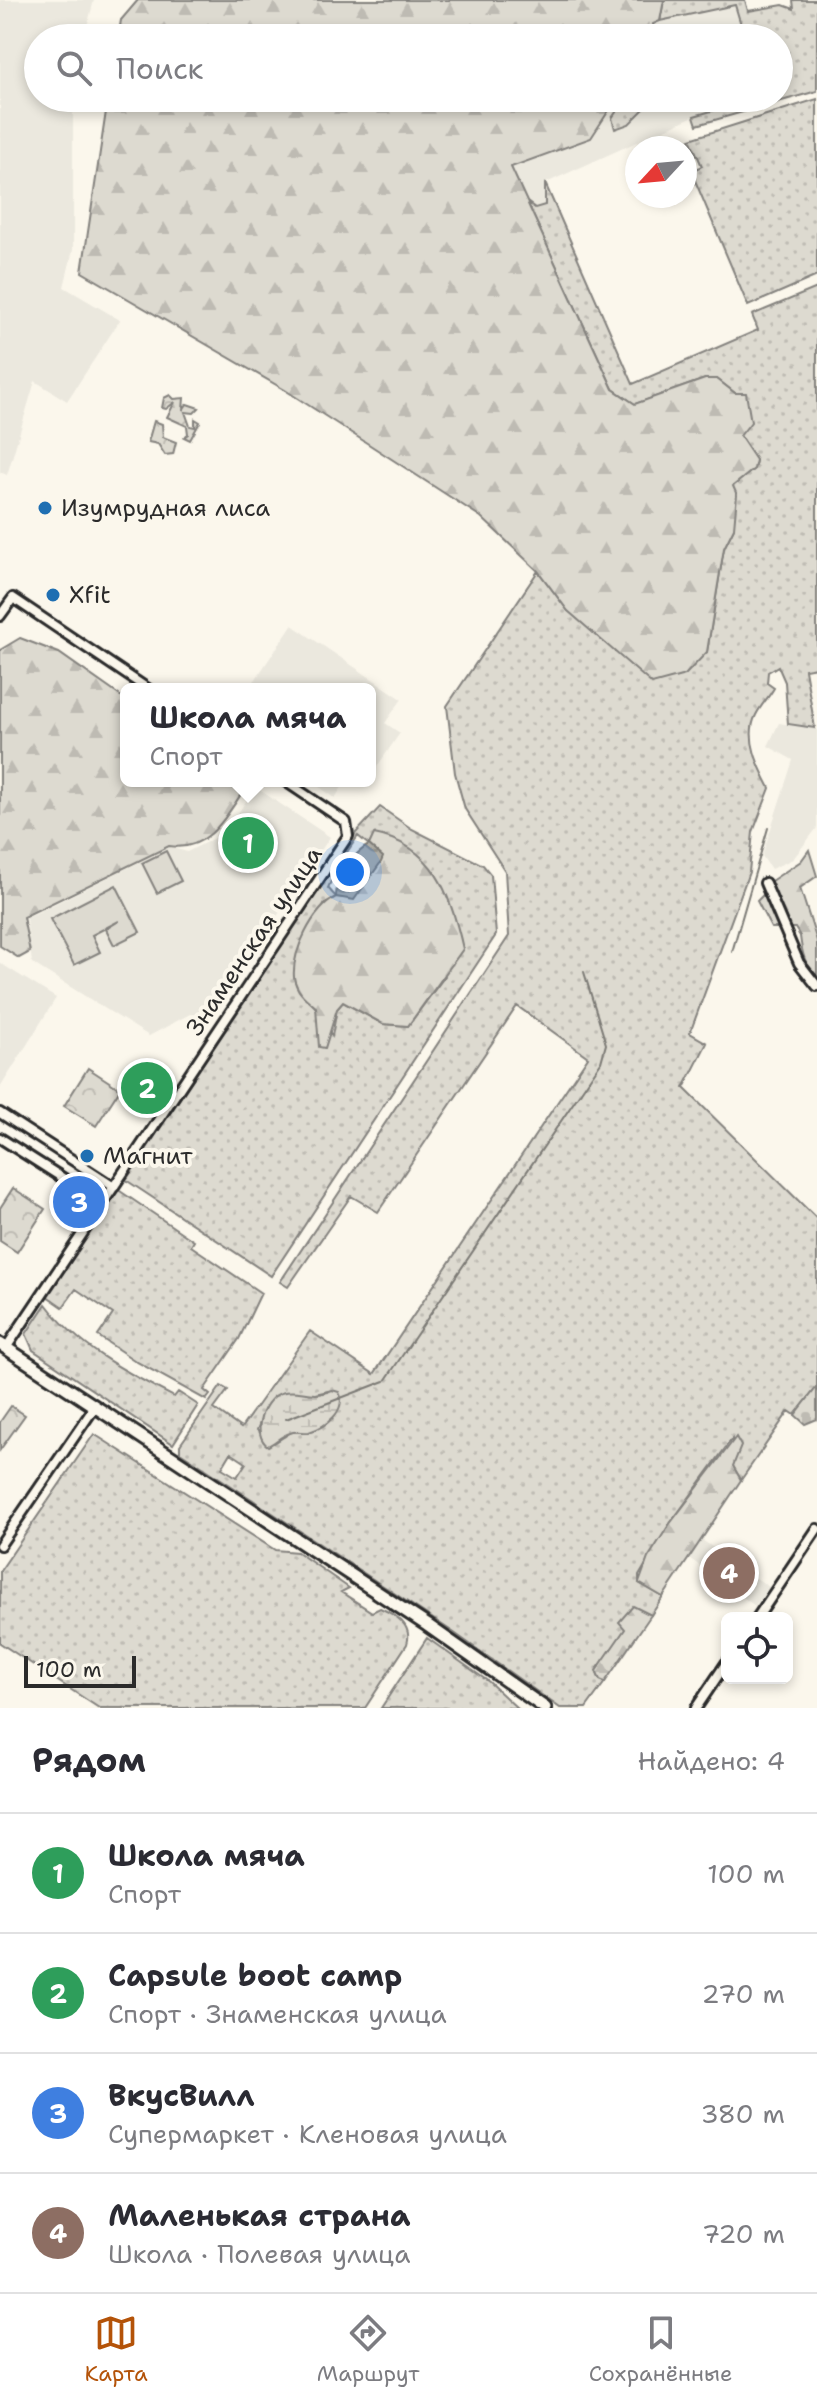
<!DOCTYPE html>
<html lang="ru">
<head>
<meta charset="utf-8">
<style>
  :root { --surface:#fff; --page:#f7f7f7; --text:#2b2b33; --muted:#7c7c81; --line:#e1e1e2; --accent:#b45309 }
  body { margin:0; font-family:"Shantell Sans",sans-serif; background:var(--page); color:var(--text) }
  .controls { position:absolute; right:24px; bottom:24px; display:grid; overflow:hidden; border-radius:12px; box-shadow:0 4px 12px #0003 }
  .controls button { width:72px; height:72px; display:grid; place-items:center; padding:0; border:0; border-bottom:2px solid var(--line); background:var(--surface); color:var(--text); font:40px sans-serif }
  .compass { position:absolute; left:625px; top:136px; width:72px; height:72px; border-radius:50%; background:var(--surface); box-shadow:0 4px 12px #0003; rotate:244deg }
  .scale { position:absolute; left:24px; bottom:20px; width:112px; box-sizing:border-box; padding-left:8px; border:4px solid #2b2b2b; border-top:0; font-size:22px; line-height:28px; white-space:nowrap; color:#2b2b2b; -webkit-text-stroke:6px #fbf7ec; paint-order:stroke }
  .you { position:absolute; left:350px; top:872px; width:28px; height:28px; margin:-20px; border:6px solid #fff; border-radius:50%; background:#1a73e8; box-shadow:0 0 0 12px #1a73e833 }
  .badge { display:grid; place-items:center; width:52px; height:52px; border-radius:50%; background:var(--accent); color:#fff; font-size:26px; font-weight:700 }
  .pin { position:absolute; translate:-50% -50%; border:4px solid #fff; box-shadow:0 2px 8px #0006 }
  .popup { position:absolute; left:120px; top:683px; width:256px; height:104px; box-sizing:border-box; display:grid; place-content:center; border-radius:12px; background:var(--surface); filter:drop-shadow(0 2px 6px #0005); font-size:26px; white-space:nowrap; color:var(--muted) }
  .popup b { font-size:30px; color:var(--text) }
  .popup::after { content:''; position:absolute; left:50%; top:100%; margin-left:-16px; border:16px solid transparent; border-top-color:var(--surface) }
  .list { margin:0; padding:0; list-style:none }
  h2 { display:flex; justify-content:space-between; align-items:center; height:104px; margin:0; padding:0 32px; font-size:34px }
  h2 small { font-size:26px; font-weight:400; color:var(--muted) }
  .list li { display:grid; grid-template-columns:52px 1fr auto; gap:24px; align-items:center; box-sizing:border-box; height:120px; padding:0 32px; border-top:2px solid var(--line) }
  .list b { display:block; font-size:30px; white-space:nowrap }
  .list p { margin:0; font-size:26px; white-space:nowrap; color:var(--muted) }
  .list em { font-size:26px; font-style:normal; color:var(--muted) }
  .icon { flex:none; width:44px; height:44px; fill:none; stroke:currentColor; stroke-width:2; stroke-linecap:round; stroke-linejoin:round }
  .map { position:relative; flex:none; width:817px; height:1708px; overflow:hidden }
  .search { position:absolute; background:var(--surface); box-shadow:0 4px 12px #0003; left:24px; right:24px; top:24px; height:88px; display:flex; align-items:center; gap:20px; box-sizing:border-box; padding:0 28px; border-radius:44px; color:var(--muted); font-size:30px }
  .sheet { height:584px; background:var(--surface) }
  nav { display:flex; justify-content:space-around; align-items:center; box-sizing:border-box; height:112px; border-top:2px solid var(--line); background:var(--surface); font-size:22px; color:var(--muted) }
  nav a { display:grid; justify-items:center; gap:4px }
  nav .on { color:var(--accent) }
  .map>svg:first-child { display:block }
  .built { fill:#ebe8de }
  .grass { fill:url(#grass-dots); stroke:#84827e; stroke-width:2; fill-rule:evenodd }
  .forest { fill:url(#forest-firs); stroke:#84827e; stroke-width:2 }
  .wetland { fill:url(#wetland-marsh); stroke:#84827e; stroke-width:2 }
  .cemetery { fill:url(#cemetery-stones); stroke:#84827e; stroke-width:2 }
  .park { fill:url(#park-crowns); stroke:#84827e; stroke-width:2 }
  .pitch { fill:#dddad0; stroke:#84827e; stroke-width:2 }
  .water { fill:url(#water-waves); stroke:#7b7a75; stroke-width:2 }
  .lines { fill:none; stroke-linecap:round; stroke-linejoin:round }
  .stream { stroke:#7b7a75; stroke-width:2 }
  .street-casing { stroke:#2b2b2b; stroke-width:14 }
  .secondary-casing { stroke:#2b2b2b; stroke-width:17 }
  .street { stroke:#fbf7ec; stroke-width:8 }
  .secondary { stroke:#fbf7ec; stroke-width:11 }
  .poi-dot { fill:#1f6fb2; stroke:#fbf7ec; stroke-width:3 }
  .labels { text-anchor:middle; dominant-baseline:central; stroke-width:8; stroke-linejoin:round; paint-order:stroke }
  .poi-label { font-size:24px; fill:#2b2b2b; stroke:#fbf7ec; text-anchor:start }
  .street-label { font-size:24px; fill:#2b2b2b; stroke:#fbf7ec }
</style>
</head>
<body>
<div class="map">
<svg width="817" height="1708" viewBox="0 0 817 1708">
  <defs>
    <pattern id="grass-dots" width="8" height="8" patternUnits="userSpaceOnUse" patternTransform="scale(2)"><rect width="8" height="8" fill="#dddad0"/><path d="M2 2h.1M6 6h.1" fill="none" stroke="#bebbb3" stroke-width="1.8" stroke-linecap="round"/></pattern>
    <pattern id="forest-firs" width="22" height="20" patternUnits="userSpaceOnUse" patternTransform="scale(2)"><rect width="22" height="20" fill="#dddad0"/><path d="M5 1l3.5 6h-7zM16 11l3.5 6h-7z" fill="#bebbb3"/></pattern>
    <pattern id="wetland-marsh" width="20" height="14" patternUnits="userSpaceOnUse" patternTransform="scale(2)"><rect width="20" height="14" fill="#dddad0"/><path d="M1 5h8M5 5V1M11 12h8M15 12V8" fill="none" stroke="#bebbb3"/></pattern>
    <pattern id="cemetery-stones" width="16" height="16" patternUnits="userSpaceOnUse" patternTransform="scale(2)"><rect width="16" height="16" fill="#dddad0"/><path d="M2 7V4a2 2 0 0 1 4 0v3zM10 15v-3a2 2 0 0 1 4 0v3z" fill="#bebbb3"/></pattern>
    <pattern id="park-crowns" width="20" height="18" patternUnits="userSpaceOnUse" patternTransform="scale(2)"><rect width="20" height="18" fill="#dddad0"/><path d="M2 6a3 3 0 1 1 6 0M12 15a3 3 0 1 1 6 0" fill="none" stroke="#bebbb3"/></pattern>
    <pattern id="water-waves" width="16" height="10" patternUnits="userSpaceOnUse" patternTransform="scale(2)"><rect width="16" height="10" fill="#b1afa7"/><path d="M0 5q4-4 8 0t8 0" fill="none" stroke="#908f88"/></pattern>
  </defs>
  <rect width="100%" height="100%" fill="#fbf7ec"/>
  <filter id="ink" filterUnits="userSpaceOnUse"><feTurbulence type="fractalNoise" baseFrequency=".0125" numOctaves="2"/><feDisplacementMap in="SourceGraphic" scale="16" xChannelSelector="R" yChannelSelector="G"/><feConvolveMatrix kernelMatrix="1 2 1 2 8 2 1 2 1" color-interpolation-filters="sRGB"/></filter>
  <g filter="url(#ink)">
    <!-- built -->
    <path class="built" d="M0 0H94L84 38H38V98H73V250L64 287 120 320 67 401 35 381 7 475 0 472Z
      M735 5 745 38H655L653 23Z
      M617 98H757L694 116 546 183 545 205 535 208 527 202 510 167 591 138Z
      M292 625 402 699 385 723 400 733 372 774 370 689H249Z
      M779 723 817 729V828L793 859 771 869 762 856 793 760 768 746Z
      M311 781H346L335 798Z
      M255 787 330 837 205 1024 190 1014 149 1036 32 963 26 918 170 847 187 852 226 832Z
      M0 963 56 998 0 1088Z
      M702 1540 769 1587 755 1606 689 1558Z"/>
    <!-- grass -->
    <path class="grass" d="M664 0H745L748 11 783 5 794 9 793 0H817V91L697 125 694 116 757 98H779V38H745L735 5 660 21Z
      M626 98H655L629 124 615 129 612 118Z
      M817 99V276L748 306 691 171 702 166 690 139Z
      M545 183 633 384 758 330 752 315 817 288V667L805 669 815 728 788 724 785 682 778 666 768 672 767 683 774 688C769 697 761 705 756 715 744 738 759 767 770 788L753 832 749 872 690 1033 707 1043 684 1088 817 1219V1387L795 1415 789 1411 741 1480 733 1466 735 1454 732 1439 669 1525 639 1576V1583L663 1597 651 1615 641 1611 596 1671 600 1680 605 1682 586 1708H560L453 1632 180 1452V1445L221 1386 228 1390 214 1409 241 1428 310 1331 374 1374 588 1057 517 1006 378 1212 351 1196 288 1287 280 1282 509 936 505 871 465 809 455 773 447 706 538 571 568 611 707 652 724 548 734 528 733 486 754 469 756 461 740 436 735 393 717 379H705L635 404 613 389 527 202 535 208 545 205ZM332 1390 301 1432 293 1431 274 1443 257 1430 267 1405ZM231 1453 246 1463 237 1477 222 1468Z
      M380 807 412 829 483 865 491 875 496 935 271 1276 126 1180 353 836ZM375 834 445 976 408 1026 383 1024 343 1002 337 1009 332 1036C327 1027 322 1014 315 1007 303 992 293 989 295 968L325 903 336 897 328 888 337 867 358 836 369 845Z
      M117 1189 194 1241 191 1246 261 1293 239 1339 204 1390 210 1395 206 1400 137 1362 98 1336 113 1314 76 1289 63 1307 47 1296Z
      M46 1304C79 1348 126 1372 174 1397L178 1392 198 1405 173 1444 33 1350 26 1334Z
      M94 1434 275 1550 297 1552 349 1588 341 1592 372 1612 380 1608C396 1615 413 1625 407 1644L365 1708H99L0 1643V1571Z
      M427 1638 489 1682 517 1708H381Z"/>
    <!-- forest -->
    <path class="forest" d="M138 0H664L660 21 653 24 655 38H118L121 20Z
      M108 98H617L591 138 511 167 613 389 635 404 705 379H717L735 393H746L751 422 740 436 756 460 754 469 733 486 737 495 734 528 724 548 707 652 685 675 652 684 568 611 538 571 481 517 285 390 82 272Z
      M20 638 59 653 126 700V781H238L243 791C225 819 207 852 169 846L23 917 30 952 19 958 0 946V650Z
      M374 834C434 845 451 895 463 949L408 1026 383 1024 343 1002 337 1009 325 1048 319 1047 316 1007C306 999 296 992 294 977 292 952 312 910 336 897L354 899 382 857 369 845Z
      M809 850 817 876 800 888 817 941V980C805 964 802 954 800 936L795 928H771L757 901 770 888 771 881 801 861Z
      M736 1437 741 1446 733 1466 741 1480 663 1597 639 1583 648 1558 669 1525Z
      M633 1606 651 1615 605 1682 600 1680 596 1671 625 1629 619 1622Z"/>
    <!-- wetland -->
    <path class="wetland" d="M332 1390 339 1392C347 1411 326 1427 309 1432 302 1433 296 1430 290 1433 282 1435 276 1442 268 1446 251 1435 262 1399 281 1393 300 1387 309 1400 332 1390Z"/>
    <!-- cemetery -->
    <path class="cemetery" d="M817 1387V1419L805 1424 795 1415Z"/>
    <!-- park -->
    <path class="park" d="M170 395 174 399 184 398 183 410 187 404 199 408 194 413 185 412 190 426 195 427V419L200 422 190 440 184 437 188 434 187 426 167 417 175 402 166 409 162 408 164 398Z
      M154 421 162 424 163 437 176 442 173 454 165 455 158 444 148 442Z
      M88 1068 120 1089 96 1126 64 1106Z
      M13 1188 45 1209 17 1252 0 1241V1208Z
      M11 1406 25 1415 0 1450V1422Z"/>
    <!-- pitch -->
    <path class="pitch" d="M166 851 181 881 157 893 142 863Z
      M116 885 140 932 114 945 106 929 119 921 92 935 100 952 74 965 50 919Z"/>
    <!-- water -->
    <path class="water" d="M369 845 383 857 381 862 354 900 336 897C335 880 354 852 369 845Z"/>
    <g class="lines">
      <!-- stream -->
      <path class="stream" d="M732 952 768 828
        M286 1419 385 1381 601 1062 606 1044 584 972"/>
      <!-- street casing -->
      <g class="street-casing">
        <path id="street" d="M0 616 13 598 148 689
          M765 883 799 963 817 986
          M0 1113 114 1187
          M0 1138 102 1203
          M6 1348 348 836 346 822 285 781
          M0 1545 94 1408
          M757 1618 817 1529
          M696 1708 727 1662"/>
      </g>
      <!-- secondary casing -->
      <g class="secondary-casing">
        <path id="secondary" d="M0 1344 427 1625 545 1708"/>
      </g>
      <!-- street -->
      <use href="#street" class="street"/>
      <!-- secondary -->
      <use href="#secondary" class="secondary"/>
    </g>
  </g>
  <!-- markers -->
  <g class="poi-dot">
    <circle cx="45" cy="508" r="8"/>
    <circle cx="53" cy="595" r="8"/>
    <circle cx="87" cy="1156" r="8"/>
  </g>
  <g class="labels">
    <!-- poi labels -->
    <g class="poi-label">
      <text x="61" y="508">Изумрудная лиса</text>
      <text x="69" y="595">Xfit</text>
      <text x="103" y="1156">Магнит</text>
    </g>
    <!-- street labels -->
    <g class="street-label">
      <text transform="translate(254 941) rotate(-56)">Знаменская улица</text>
    </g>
  </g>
</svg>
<div class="controls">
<button><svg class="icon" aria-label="locate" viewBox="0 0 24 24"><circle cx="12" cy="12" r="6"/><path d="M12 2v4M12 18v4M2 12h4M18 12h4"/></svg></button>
</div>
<svg class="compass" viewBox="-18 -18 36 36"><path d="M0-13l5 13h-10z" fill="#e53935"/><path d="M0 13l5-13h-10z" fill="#7c7c81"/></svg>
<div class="scale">100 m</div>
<div class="you"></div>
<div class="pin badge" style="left:248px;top:843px;background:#2e9e5b">1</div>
<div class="popup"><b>Школа мяча</b>Спорт</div>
<div class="pin badge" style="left:147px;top:1088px;background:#2e9e5b">2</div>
<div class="pin badge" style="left:79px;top:1202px;background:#3f7fe0">3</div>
<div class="pin badge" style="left:729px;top:1573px;background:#8d6e63">4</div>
<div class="search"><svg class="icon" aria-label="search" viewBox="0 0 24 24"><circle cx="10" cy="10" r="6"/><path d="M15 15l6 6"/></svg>Поиск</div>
</div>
<section class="sheet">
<h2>Рядом<small>Найдено: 4</small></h2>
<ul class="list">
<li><span class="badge" style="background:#2e9e5b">1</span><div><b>Школа мяча</b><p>Спорт</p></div><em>100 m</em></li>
<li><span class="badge" style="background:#2e9e5b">2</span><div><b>Capsule boot camp</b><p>Спорт · Знаменская улица</p></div><em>270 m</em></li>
<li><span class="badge" style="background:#3f7fe0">3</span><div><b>ВкусВилл</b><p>Супермаркет · Кленовая улица</p></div><em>380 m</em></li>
<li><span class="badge" style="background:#8d6e63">4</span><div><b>Маленькая страна</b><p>Школа · Полевая улица</p></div><em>720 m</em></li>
</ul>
</section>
<nav>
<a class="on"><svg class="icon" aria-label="map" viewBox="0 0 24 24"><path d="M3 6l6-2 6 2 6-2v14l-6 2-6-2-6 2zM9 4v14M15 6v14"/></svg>Карта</a>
<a><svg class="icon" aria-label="directions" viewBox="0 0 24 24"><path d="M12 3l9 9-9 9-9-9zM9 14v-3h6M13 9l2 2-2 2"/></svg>Маршрут</a>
<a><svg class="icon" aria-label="saved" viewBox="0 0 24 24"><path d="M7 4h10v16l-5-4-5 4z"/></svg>Сохранённые</a>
</nav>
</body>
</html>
